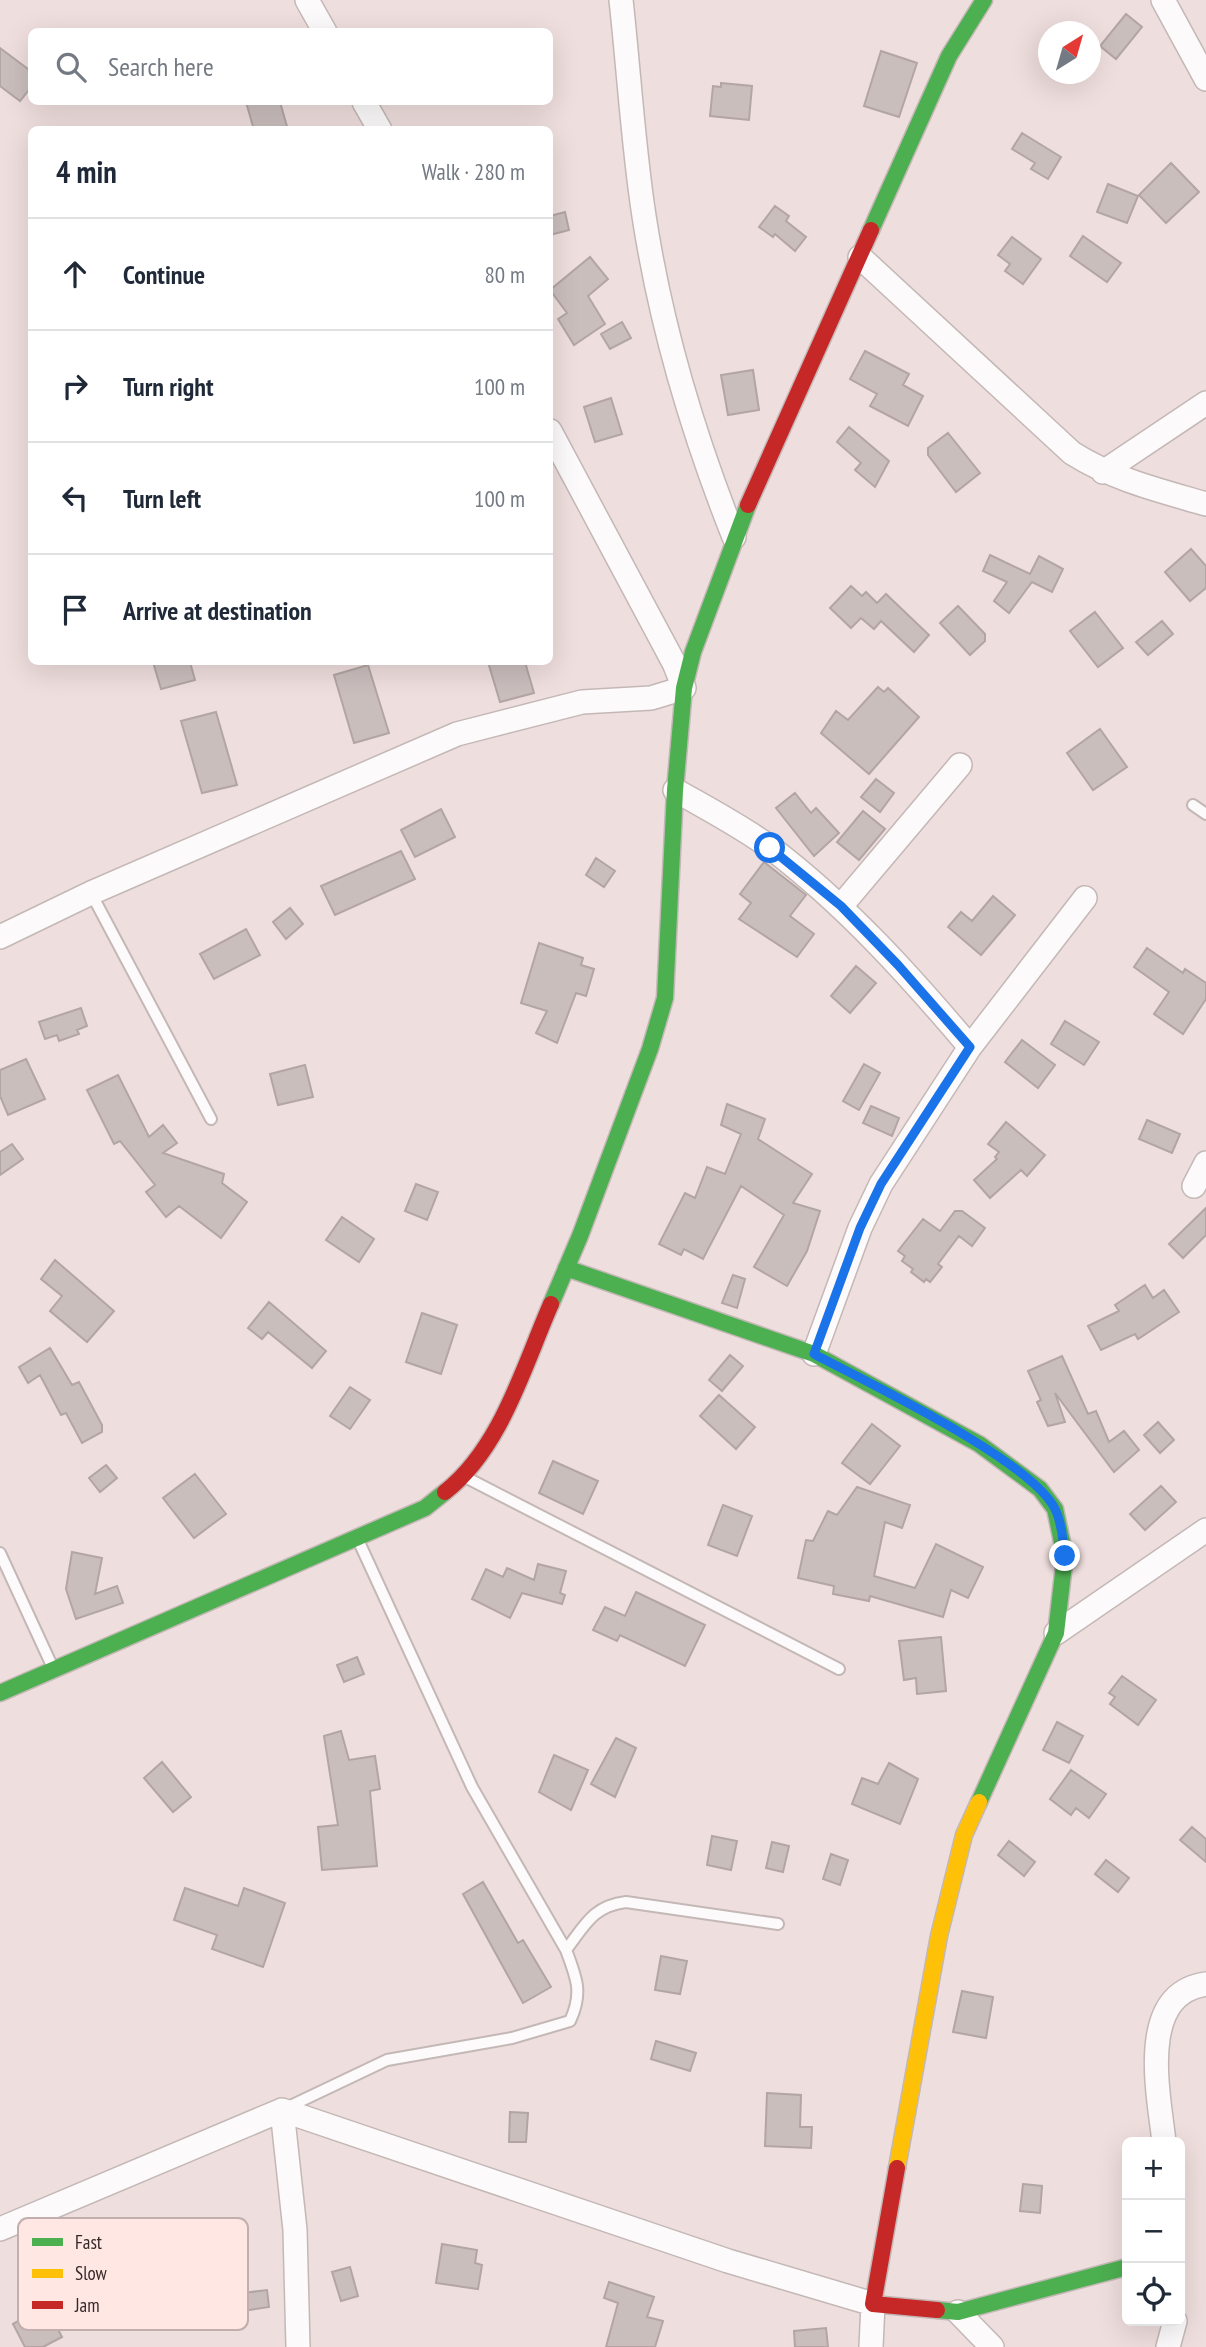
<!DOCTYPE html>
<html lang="en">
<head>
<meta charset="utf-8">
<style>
  :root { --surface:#fff; --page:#f2f2f3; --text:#1f2937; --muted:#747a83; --line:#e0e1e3 }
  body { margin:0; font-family:"PT Sans Narrow",sans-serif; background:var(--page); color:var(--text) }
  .controls { position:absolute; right:21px; bottom:21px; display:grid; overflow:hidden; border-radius:10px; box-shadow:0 7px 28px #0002 }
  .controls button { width:63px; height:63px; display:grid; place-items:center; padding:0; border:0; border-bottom:2px solid var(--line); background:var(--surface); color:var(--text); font:35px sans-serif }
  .compass { position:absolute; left:1038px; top:21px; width:63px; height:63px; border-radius:50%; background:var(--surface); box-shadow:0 7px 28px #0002; rotate:37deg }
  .stop { position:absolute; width:21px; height:21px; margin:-16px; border:5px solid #1a73e8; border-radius:50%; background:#fff }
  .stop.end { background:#1a73e8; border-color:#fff; box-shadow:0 2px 7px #0008 }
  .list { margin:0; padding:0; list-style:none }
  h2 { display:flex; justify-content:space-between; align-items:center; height:91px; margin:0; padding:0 28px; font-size:30px }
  h2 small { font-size:23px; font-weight:400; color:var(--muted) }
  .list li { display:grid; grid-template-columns:46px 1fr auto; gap:21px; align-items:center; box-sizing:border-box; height:112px; padding:0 28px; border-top:2px solid var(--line) }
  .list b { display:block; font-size:26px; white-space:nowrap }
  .list em { font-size:23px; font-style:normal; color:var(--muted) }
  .icon { flex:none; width:38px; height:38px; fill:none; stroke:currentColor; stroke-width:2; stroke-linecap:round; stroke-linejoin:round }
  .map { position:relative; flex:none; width:1206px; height:2347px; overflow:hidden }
  .search { position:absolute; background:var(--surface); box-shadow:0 7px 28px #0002; left:28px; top:28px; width:525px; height:77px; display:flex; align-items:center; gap:18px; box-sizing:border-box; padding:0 24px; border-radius:10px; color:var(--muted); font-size:26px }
  .panel { position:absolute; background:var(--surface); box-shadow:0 7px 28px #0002; left:28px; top:126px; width:525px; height:539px; border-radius:10px }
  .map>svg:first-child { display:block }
  .building { fill:#cabebd; stroke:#b2a5a4; stroke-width:2 }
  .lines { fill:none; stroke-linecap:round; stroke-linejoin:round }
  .lane-casing { stroke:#c4b8b7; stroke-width:14 }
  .street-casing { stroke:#c4b8b7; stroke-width:26 }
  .fast-casing { stroke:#c4b8b7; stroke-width:19 }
  .slow-casing { stroke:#c4b8b7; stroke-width:19 }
  .jam-casing { stroke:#c4b8b7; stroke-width:19 }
  .lane { stroke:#fcfafa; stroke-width:10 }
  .street { stroke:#fcfafa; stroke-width:23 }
  .fast { stroke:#4caf50; stroke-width:16 }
  .slow { stroke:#ffc107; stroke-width:16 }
  .jam { stroke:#c62828; stroke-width:16 }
  .route { stroke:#1a73e8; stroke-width:9 }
  .key { fill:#ffe7e4; stroke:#c2aeac; stroke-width:2 }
  .key-label { font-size:19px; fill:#342928 }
</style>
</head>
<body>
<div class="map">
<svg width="1206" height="2347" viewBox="0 0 1206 2347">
  <rect width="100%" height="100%" fill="#eededd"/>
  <!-- building -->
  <path class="building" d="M1126 14 1142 27 1116 59 1100 46Z
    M0 48 32 72V86L20 101 0 86Z
    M881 51 917 63 899 117 864 106Z
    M721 83 752 86 749 120 710 116 713 86 721 87Z
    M246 102H280L288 130H254Z
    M1022 133 1061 157 1048 179 1031 169 1035 163 1012 149Z
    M1171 163 1199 192 1166 223 1139 195Z
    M1108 184 1138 196 1127 223 1097 212Z
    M775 206 789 216 786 221 806 237 795 251 775 234 773 237 759 227Z
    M565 212 569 230 550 235V216Z
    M1083 236 1121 263 1107 282 1070 256Z
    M1012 237 1041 259 1023 284 1005 271 1010 264 998 255Z
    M590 257 608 279 588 296 605 324 574 345 558 319 567 313 550 290Z
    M622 322 631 338 610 349 601 334Z
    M865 351 909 374 903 385 923 396 908 426 870 406 877 394 850 379Z
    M753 370 759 410 728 415 721 375Z
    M611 398 622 434 595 442 584 407Z
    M849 427 889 461 875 487 855 470 861 463 837 442Z
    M948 433 980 473 956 492 928 455V448Z
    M1191 549 1206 566V588L1190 601 1165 572Z
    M990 555 1030 574 1039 556 1063 569 1052 592 1032 582 1009 613 994 601 1007 582 983 571Z
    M851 586 862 596 866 592 877 603 886 594 929 635 914 652 881 621 874 629 861 618 851 628 830 608Z
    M958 606 985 634V641L970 655 940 623Z
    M1095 612 1123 648 1098 667 1070 631Z
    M1162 621 1173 634 1148 655 1136 642Z
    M153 662H190L195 680 161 689Z
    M488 662H525L534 693 500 702Z
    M368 665 389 733 354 743 334 675Z
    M878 687 884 692 888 688 919 717 869 774 821 733 836 711 848 720Z
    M216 712 237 785 202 793 181 721Z
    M1100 729 1127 767 1093 790 1067 753Z
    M876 779 894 793 880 812 861 797Z
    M795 793 811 813 816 808 839 833 814 856 776 808Z
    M441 809 455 837 415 857 401 830Z
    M863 811 885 829 859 860 837 842Z
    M401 851 415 879 335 915 321 886Z
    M596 858 615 871 604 887 586 875Z
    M764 862 806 895 790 916 814 934 797 957 739 919 751 903 740 894Z
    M993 896 1015 915 981 955 948 927 961 912 972 921Z
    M290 908 303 924 286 939 273 922Z
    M246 929 260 955 214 979 200 954Z
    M539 943 583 958 581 965 594 969 586 996 576 993 557 1043 536 1033 547 1011 521 1003Z
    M1147 948 1183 973 1185 969 1206 983V999L1183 1034 1154 1014 1169 992 1134 967Z
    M856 966 876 983 850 1013 831 996Z
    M81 1008 87 1026 77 1030 79 1034 59 1041 57 1035 45 1039 39 1022Z
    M1065 1021 1099 1042 1084 1065 1051 1044Z
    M1022 1040 1055 1065 1038 1088 1005 1062Z
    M26 1059 45 1099 8 1115 0 1096V1070Z
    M864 1064 880 1073 859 1110 843 1101Z
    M305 1065 313 1097 278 1105 270 1074Z
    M118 1075 149 1137 163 1125 177 1143 163 1153 224 1174 222 1183 247 1202 221 1238 179 1206 166 1217 146 1192 155 1185 120 1141 114 1144 87 1090Z
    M727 1104 765 1119 758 1139 812 1174 793 1203 820 1211 807 1251 787 1286 754 1267 784 1215 741 1186 703 1259 684 1249 681 1255 659 1244 685 1193 695 1198 707 1167 725 1174 741 1134 721 1125Z
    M871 1106 899 1118 892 1136 863 1123Z
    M1147 1120 1180 1134 1172 1153 1139 1139Z
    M1006 1122 1045 1155 1027 1176 1021 1170 990 1198 974 1180 997 1159 995 1157 999 1152 988 1144Z
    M12 1144 23 1159 0 1175V1152Z
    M416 1184 438 1192 427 1220 405 1211Z
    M1206 1208V1235L1183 1258 1169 1244Z
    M955 1211H962L985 1228 972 1246 959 1236 938 1264 942 1267 930 1282 926 1279 924 1282 911 1272 913 1269 902 1261 905 1256 898 1251 923 1219 940 1231Z
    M342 1217 374 1239 359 1262 326 1240Z
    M55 1260 114 1311 87 1342 50 1311 62 1296 41 1279Z
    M733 1275 745 1279 737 1308 722 1303Z
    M1145 1285 1153 1298 1164 1290 1179 1312 1138 1339 1135 1334 1101 1350 1088 1326 1119 1311 1115 1305Z
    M269 1302 326 1351 312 1368 268 1332 262 1339 248 1328Z
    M422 1313 457 1325 441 1374 406 1362Z
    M50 1348 72 1385 79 1382 102 1425V1432L82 1443 66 1413 61 1415 40 1375 28 1383 19 1367Z
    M730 1355 743 1366 722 1391 709 1380Z
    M1062 1356 1088 1414 1096 1411 1109 1442 1124 1431 1139 1450 1114 1472 1055 1393 1065 1422 1048 1426 1037 1402 1041 1400 1028 1371Z
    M350 1387 370 1400 350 1429 330 1416Z
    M719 1395 755 1427 736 1449 700 1416Z
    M1158 1422 1174 1440 1160 1453 1144 1435Z
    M872 1424 900 1446 870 1484 842 1463Z
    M553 1461 598 1481 583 1514 539 1493Z
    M106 1465 117 1478 100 1492 89 1478Z
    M195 1474 226 1514 194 1538 163 1498Z
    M1161 1486 1176 1502 1145 1530 1130 1514Z
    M857 1487 910 1505 902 1528 885 1522 874 1576 915 1588 936 1544 983 1567 968 1598 951 1590 943 1617 870 1596 869 1601 833 1594 834 1586 798 1578 806 1540 813 1541 828 1511 837 1515Z
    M723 1505 752 1516 737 1556 708 1545Z
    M72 1552 102 1558 95 1594 117 1586 123 1603 76 1619 66 1589Z
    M538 1564 566 1571 560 1593 565 1595 562 1604 522 1593 510 1618 472 1599 486 1569 503 1577 507 1568 534 1580Z
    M636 1592 705 1625 685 1666 620 1635 617 1641 593 1630 605 1607 625 1616Z
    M941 1637 946 1691 917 1694 916 1678 904 1680 899 1641Z
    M357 1657 364 1674 344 1682 337 1665Z
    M1122 1676 1156 1700 1138 1725 1110 1704 1115 1697 1109 1693Z
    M1057 1722 1083 1736 1069 1763 1043 1750Z
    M341 1731 349 1760 375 1756 380 1789 370 1791 377 1866 322 1870 318 1827 338 1825 324 1736Z
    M616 1738 636 1748 615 1797 591 1784Z
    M554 1755 588 1770 571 1810 539 1792Z
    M162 1762 191 1797 173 1812 144 1778Z
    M889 1763 918 1779 900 1824 852 1804 862 1778 878 1784Z
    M1071 1770 1106 1794 1089 1818 1076 1808 1071 1815 1050 1799Z
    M1192 1827 1206 1839V1862L1180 1840Z
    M712 1836 737 1841 731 1870 707 1865Z
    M1009 1841 1035 1862 1024 1876 998 1855Z
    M772 1842 789 1846 783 1872 766 1868Z
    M831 1854 848 1860 840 1885 823 1879Z
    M1106 1860 1129 1878 1118 1892 1095 1874Z
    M483 1882 518 1943 523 1940 551 1987 523 2003 463 1894Z
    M185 1888 238 1906 244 1888 285 1903 263 1967 212 1949 217 1935 174 1920Z
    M661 1956 687 1961 680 1994 655 1990Z
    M962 1991 993 1997 986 2038 953 2032Z
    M656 2041 696 2053 690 2071 651 2059Z
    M767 2093 801 2095 800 2127H812L811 2148 765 2146Z
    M510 2112 528 2113 526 2142H509Z
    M1023 2184 1042 2186 1040 2213 1020 2211Z
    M442 2244 477 2250 475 2263 482 2265 478 2289 436 2283Z
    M350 2267 358 2296 341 2301 332 2272Z
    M609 2282 654 2297 647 2317 663 2321 655 2347H606L618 2303 604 2298Z
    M267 2290 269 2307 229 2313 227 2295Z
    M34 2312 41 2325 53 2319 62 2337 43 2347H25L13 2324Z
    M826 2328 828 2347H795L794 2331Z"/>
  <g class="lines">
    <!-- lane casing -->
    <g class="lane-casing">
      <path id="lane" d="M1193 805 1206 814
        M91 893 211 1119
        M467 1478 839 1669
        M0 1553 53 1668
        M566 1950C585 1925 593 1906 626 1902L778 1924
        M284 2109 387 2060 512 2038 570 2021C583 1993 577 1979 566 1950L472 1787 359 1542"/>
    </g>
    <!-- street casing -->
    <g class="street-casing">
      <path id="street" d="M307 0 325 32
        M621 0C629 72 633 145 644 216 661 327 693 434 734 537
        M1163 0 1206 79
        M364 102 380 130
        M860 257 1072 453C1115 480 1158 490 1206 504
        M1103 472 1206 403
        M675 790C708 809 741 826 771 848 846 905 909 975 970 1047L881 1184 860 1228 814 1354
        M841 906 960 765
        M0 937 91 893 457 734 582 702 651 698 684 688 674 663 550 431
        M970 1047 1085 898
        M1194 1186 1206 1163
        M1056 1633 1206 1530
        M282 2110 295 2230 298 2347
        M1164 2142C1159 2095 1136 1994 1206 1984
        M0 2229 282 2110 728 2261 873 2304 871 2347
        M958 2312 992 2347
        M1168 2347 1175 2321"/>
    </g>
    <!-- fast casing -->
    <g class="fast-casing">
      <path id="fast" d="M871 230 949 56 984 0
        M566 1268 814 1354 979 1444 1040 1489 1055 1509 1065 1556 1056 1633 979 1802
        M551 1304 580 1236 650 1049 665 998 675 790 684 688 693 652 748 505
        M0 1693 425 1508 445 1492
        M937 2310 958 2312 1127 2267"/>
    </g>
    <!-- slow casing -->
    <g class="slow-casing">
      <path id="slow" d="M897 2168 939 1936 964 1835 979 1802"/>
    </g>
    <!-- jam casing -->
    <g class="jam-casing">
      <path id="jam" d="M748 505 871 230
        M445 1492C501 1448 523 1368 551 1304
        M897 2168 873 2304 937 2310"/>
    </g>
    <!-- lane -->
    <use href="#lane" class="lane"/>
    <!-- street -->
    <use href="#street" class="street"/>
    <!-- fast -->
    <use href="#fast" class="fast"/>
    <!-- slow -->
    <use href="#slow" class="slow"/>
    <!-- jam -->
    <use href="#jam" class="jam"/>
  </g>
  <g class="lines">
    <!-- route -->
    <path class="route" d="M770 848 841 906 898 965 970 1047 881 1184 860 1228 814 1354C866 1382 1031 1460 1055 1509 1062 1523 1063 1541 1065 1556"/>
  </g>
  <!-- legend -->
  <rect x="18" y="2218" width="230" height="112" rx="10" class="key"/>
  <rect x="32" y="2238" width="31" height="8" fill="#4caf50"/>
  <rect x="32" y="2269" width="31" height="9" fill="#ffc107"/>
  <rect x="32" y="2301" width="31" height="8" fill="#c62828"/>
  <g class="key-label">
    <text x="75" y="2249">Fast</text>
    <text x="75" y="2280">Slow</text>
    <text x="75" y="2312">Jam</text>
  </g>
</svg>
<div class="controls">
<button>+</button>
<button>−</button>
<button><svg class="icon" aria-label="locate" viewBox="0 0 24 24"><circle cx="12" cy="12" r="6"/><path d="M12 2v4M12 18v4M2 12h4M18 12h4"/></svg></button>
</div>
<svg class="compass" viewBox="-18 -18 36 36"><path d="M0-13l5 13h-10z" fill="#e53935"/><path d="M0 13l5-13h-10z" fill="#747a83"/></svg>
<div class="stop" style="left:770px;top:848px"></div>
<div class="stop end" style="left:1065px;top:1556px"></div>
<div class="search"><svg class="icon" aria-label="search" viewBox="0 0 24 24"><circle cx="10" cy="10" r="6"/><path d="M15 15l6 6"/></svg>Search here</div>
<section class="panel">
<h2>4 min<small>Walk · 280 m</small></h2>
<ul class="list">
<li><svg class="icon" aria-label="ahead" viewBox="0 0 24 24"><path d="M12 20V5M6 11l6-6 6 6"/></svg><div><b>Continue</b></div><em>80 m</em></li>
<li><svg class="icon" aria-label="right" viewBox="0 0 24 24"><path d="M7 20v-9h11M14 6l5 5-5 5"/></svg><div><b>Turn right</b></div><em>100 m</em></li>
<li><svg class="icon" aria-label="left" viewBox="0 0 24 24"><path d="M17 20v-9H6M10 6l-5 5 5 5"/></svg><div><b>Turn left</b></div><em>100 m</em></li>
<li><svg class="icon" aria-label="arrive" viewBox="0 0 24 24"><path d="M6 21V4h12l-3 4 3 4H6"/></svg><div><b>Arrive at destination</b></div></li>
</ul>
</section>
</div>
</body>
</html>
